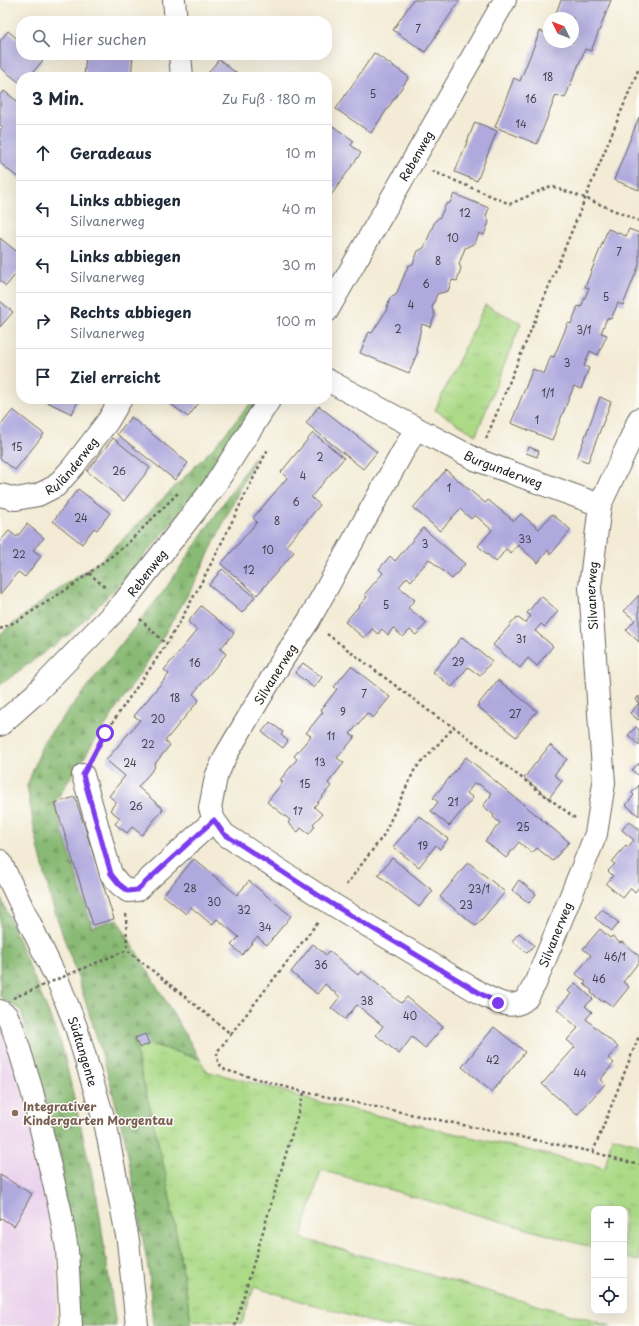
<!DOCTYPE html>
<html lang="de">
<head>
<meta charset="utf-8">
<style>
  :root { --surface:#fff; --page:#f6f6f7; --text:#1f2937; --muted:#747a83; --line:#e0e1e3 }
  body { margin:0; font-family:"Playpen Sans",sans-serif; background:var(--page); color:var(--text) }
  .controls { position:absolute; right:12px; bottom:12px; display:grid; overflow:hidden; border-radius:8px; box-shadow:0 4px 16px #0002 }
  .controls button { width:36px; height:36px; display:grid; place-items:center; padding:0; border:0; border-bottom:1px solid var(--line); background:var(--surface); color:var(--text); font:20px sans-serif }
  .compass { position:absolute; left:543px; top:12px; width:36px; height:36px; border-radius:50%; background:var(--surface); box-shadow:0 4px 16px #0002; rotate:313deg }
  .stop { position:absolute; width:12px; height:12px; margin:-9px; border:3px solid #7c3aed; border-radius:50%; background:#fff }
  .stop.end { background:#7c3aed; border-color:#fff; box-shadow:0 1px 4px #0008 }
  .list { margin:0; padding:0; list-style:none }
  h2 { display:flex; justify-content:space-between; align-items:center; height:52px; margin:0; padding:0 16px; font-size:17px }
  h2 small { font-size:13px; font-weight:400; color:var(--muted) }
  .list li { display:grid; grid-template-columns:26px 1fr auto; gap:12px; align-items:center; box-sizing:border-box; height:56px; padding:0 16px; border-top:1px solid var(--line) }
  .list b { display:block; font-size:15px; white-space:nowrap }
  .list p { margin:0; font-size:13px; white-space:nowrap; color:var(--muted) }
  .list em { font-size:13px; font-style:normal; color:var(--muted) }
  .icon { flex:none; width:22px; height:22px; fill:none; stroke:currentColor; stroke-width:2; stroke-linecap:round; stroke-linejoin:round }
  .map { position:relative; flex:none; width:639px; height:1326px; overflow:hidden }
  .search { position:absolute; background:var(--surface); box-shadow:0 4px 16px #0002; left:16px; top:16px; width:316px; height:44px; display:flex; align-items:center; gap:10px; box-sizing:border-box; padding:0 14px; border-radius:16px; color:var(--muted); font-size:15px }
  .panel { position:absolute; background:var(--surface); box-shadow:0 4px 16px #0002; left:16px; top:72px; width:316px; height:332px; border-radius:16px }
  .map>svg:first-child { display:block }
  .built { fill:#ead1ec }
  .grass { fill:url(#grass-tufts); stroke:#647b52 }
  .forest { fill:url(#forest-firs); stroke:#526b48 }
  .building { fill:#afa9de }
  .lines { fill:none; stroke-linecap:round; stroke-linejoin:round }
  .minor-casing { stroke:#67645d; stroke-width:24 }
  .major-casing { stroke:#67645d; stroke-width:24 }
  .path { stroke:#67645d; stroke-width:2.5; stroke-dasharray:3 3; stroke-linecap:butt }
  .minor { stroke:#fff; stroke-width:22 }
  .major { stroke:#fff; stroke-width:22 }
  .path-bridge { stroke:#67645d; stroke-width:2.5; stroke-dasharray:3 3; stroke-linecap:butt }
  .route { stroke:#7c3aed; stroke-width:5 }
  .education-dot { fill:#8d6e63; stroke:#fdfcf7; stroke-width:1.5 }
  .labels { text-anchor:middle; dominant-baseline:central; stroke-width:3; stroke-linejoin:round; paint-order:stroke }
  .number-label { font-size:10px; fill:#413f4c }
  .street-label { font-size:12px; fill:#1c1c1c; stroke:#fdfcf7 }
  .education-label { font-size:12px; font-weight:bold; fill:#785e54; stroke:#fdfcf7; text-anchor:start }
</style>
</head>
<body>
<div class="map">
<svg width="639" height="1326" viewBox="0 0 639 1326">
  <defs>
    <pattern id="grass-tufts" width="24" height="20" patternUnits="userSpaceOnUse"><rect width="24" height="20" fill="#acda87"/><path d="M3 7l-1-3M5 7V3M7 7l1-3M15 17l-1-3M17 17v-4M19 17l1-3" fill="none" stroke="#93ba74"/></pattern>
    <pattern id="forest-firs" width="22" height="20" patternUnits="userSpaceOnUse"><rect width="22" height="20" fill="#89ba74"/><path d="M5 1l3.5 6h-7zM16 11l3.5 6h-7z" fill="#769f64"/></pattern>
  </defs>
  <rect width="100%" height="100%" fill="#fdfcf7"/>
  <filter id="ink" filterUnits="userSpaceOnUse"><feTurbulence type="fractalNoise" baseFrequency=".025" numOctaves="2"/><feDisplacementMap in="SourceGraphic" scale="8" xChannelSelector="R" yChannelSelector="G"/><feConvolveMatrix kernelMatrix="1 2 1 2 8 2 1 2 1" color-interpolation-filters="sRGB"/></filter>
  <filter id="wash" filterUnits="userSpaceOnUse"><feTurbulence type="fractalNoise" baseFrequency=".012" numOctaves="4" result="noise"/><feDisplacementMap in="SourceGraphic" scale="16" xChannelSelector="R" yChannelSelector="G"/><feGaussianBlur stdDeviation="0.9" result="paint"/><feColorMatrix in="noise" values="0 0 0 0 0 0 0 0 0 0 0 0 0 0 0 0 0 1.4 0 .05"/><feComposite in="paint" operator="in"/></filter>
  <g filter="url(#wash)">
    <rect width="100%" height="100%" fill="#f3ebd5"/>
    <!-- built -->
    <path class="built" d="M0 1018 53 1201 59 1296 54 1326H0Z"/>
    <!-- grass -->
    <path class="grass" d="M485 305 521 323 476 435 435 410Z
      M133 1039 200 1059 206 1071 277 1089 310 1100 605 1168 612 1137 639 1144V1261L624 1257V1209H594V1248L321 1170 301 1238 611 1326H384L254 1287 242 1323 191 1320 166 1175Z"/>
    <!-- forest -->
    <path class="forest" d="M254 399H258L231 447 172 523 121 583 73 631 0 685V634L45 599 101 560 119 543 215 446Z
      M258 452 193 586 150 658 54 803 92 927 117 919 200 1059 133 1039 166 1175 192 1326H153L149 1273 125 1139 105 1064 78 978 52 904 35 833 27 786 44 741 166 588Z
      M0 895 62 1046 97 1197 116 1326H61L64 1301 63 1165 21 1010 0 997Z"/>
    <g id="blocks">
      <!-- building -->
      <path class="building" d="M413 0H460L425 52 393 30Z
        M561 0H611L591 51 585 49 565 98 556 95 537 144 495 127 514 78 520 81 540 31 548 34 549 31V42H573V18H554Z
        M8 31 21 42V55H37L43 60 29 77H21V84L0 67V41Z
        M374 53 409 77 371 133 336 109Z
        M86 55H133L131 77H84Z
        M219 59 241 77H205Z
        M4 91 21 104V180L0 163V130L3 127 0 125V95Z
        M639 117V190L614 180Z
        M327 122 354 141 351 145 361 153 327 201Z
        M475 122 497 131 477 181 455 172Z
        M454 194 489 208 486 216 489 222 484 235 479 233 475 243 465 248 459 264 461 268 457 281 452 280 448 291 437 294 432 308 435 315 430 327 422 324 416 350 418 351 409 373 360 353 369 332 372 333 386 311 390 298 396 295 408 266 413 264 418 251 424 248 435 221 440 217 446 204 450 203Z
        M608 229 626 236 629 229 639 233 638 236H639V265L623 305 618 303 611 319 607 318 601 333 607 335 598 355 590 351 584 366 589 368 581 389 574 386 552 440 511 423 533 369 544 374 551 356 554 357 568 323 571 324 578 306 581 307 589 288 585 287Z
        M0 238 21 255V268L6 286 0 281Z
        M0 301 13 312 0 327Z
        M600 397 611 402 588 462 577 458Z
        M41 399H79L72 414Z
        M164 399H202L188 417Z
        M319 406 377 452 363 469 306 423Z
        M13 410 44 434 15 470 0 458V426Z
        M131 417 188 463 175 480 117 434Z
        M313 433 344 458 311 497 320 505 286 546 294 552 257 595 221 564 257 522 253 518 287 478 281 472Z
        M113 438 150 468 124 501 87 471Z
        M529 447 539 451 537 457 526 453Z
        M446 470 485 503 488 500 514 521 521 514 539 529 552 514 571 530 551 554 548 550 538 563 518 545 511 553 506 549 496 562 478 546 492 530 475 515 471 519 460 509 440 531 413 508Z
        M78 489 110 513 97 530 94 528 82 544 53 521Z
        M27 524 44 538 33 550 41 556 25 577 18 572 0 594V541L9 531 17 537Z
        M423 528 465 564 452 579 429 559 411 581 407 577 399 587 415 600 408 608 427 623 416 635 410 630 403 637 393 628 388 635 382 629 378 634 372 629 364 638 345 622 367 597 364 595 383 573 379 569 390 556 395 561Z
        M222 569 255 597 242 613 209 585Z
        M639 595V642L626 630 635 620 624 611Z
        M541 596 558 611 545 627 541 624 535 631 553 646 537 666 528 658 520 668 493 645 517 617 525 623 531 616 527 613Z
        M201 606 234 633 220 649 226 654 193 694 199 700 165 741 170 745 154 765 155 767 138 787 163 809 142 835 132 827 127 833 115 824 120 818 110 810 116 802 109 796 125 776 106 760 140 720 134 716 169 674 164 670 197 630 188 622Z
        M462 637 492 661 480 676 468 667 452 687 433 672Z
        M303 663 322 677 314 688 295 673Z
        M351 666 390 697 373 718 367 713 350 734 355 737 337 758 344 763 328 783 331 786 314 807 322 814 313 824 315 826 309 834 301 828 298 832 288 823 290 820 267 802 283 782 280 780 297 759 294 756 311 736 306 733 323 712 321 710 337 689 334 687Z
        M498 680 537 711 516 737 477 706Z
        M639 696V719L638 720 630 713 639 703 635 700Z
        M270 722 283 732 281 735 288 741 283 748 262 732Z
        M636 727 639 730V745L628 735Z
        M550 745 567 759 554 775 562 781 549 798 524 778Z
        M466 757 569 842 553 861 537 848 532 853 519 842 506 858 485 841 500 823 493 817 494 815 483 806 490 797 491 793 479 784H474L467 793 473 798 449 826 431 811 438 802 433 798Z
        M639 763V776L632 770Z
        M639 785V816L626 805 634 795 632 793Z
        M75 797 114 919 93 925 55 803Z
        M419 816 448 839 440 849 436 845 419 867 393 847Z
        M629 821 639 829V887L635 892 631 888 623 898 606 884 613 876 608 871 615 864 612 862 626 845 628 847 634 840 622 830Z
        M392 858 433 891 419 907 378 875Z
        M194 859 237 895 249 881 291 916 267 945 257 937 242 955 231 945 239 937 217 919 212 925 191 907 186 914 163 895Z
        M468 862 505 892 476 926 440 897Z
        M519 880 536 894 529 903 512 890Z
        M602 909 619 923 612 931 595 918Z
        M600 929 610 938 612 936 620 943 622 942 639 956V962L623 982 629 987 613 1007 604 1000 603 1002 591 993 592 991 584 984 586 982 576 974 591 955 583 949Z
        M519 933 534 945 527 953 512 941Z
        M313 944 326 955 329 951 358 975 361 971 401 1003 407 997 443 1027 425 1048 412 1037 399 1054 376 1035 383 1026 357 1005 345 1019 331 1008 340 997 325 984 317 994 291 972Z
        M575 983 593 999 585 1006 592 1012 586 1019 618 1047 608 1058 614 1063 600 1080 605 1084 577 1115 542 1084 575 1047 567 1040 578 1028 557 1009 571 994 568 991Z
        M494 1027 525 1052 492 1092 462 1067Z
        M145 1034 149 1044 139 1048 135 1038Z
        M0 1175 32 1194 14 1226 1 1218 0 1220Z"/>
    </g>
  </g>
  <g filter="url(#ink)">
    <use href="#blocks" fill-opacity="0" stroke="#67645d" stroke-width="1"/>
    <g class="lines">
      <!-- minor casing -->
      <g class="minor-casing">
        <g id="minor">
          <path d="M174 0 176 21"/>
          <path d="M180 55 182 77"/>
          <path id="s1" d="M327 311 505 0"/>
          <path id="s2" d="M327 380 416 428 477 460 600 505 628 445 639 419"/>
          <path id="s3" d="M416 428 309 620 283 659 226 755 216 777 210 808 214 820 224 834 332 904 483 995C497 1002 514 1011 527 998 530 994 532 988 535 984L596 834 604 783 590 587 600 505"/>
          <path id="s4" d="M0 495 16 499 38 495 56 486 73 467 108 421 121 399"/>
          <path id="s5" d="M0 725 35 694 123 603 213 488 270 399"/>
          <path d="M83 775 111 874 119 884 128 891 137 890 214 820"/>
          <path d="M0 1011 7 1016 13 1029 32 1091 60 1209 67 1249 71 1326"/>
        </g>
      </g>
      <!-- major casing -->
      <g class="major-casing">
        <g id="major">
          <path id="s6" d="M0 861 60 986 76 1027 106 1127 128 1241 137 1326"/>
        </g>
      </g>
      <!-- path -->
      <path class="path" d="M432 171 510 204 551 186 585 198 639 221
        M486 439 639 68
        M89 573 107 589
        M140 619 166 644
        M0 629 17 621 72 586 126 545 179 492
        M327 634 437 717 454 727 575 818
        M94 755C114 715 143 681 167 643 205 581 235 514 268 449
        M346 885 383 836 415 769 454 727
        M126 914 127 950
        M84 968 127 950 231 1034 217 1052 218 1063 225 1070 304 1092 593 1152 639 1165
        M231 1034 318 922
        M593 1152 639 1036
        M235 1326 304 1093"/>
      <!-- minor -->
      <use href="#minor" class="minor"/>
      <!-- major -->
      <use href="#major" class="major"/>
      <!-- path-bridge -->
      <path class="path-bridge" d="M13 998 84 968"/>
    </g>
  </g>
  <g class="lines" filter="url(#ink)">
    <!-- route -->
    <path class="route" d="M105 733 83 775 111 874 119 884 128 891 137 890 214 820 224 834 332 904 483 995 498 1003"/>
  </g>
  <!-- markers -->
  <circle class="education-dot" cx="15" cy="1113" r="4"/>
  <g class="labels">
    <!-- number labels -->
    <g class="number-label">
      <text x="418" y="28">7</text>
      <text x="548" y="76">18</text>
      <text x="373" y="93">5</text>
      <text x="531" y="98">16</text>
      <text x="521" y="123">14</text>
      <text x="465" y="212">12</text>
      <text x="453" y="237">10</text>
      <text x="619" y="251">7</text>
      <text x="438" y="260">8</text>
      <text x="426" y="283">6</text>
      <text x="606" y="296">5</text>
      <text x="411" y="304">4</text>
      <text x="398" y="328">2</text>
      <text x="584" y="329">3/1</text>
      <text x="567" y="362">3</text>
      <text x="548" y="392">1/1</text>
      <text x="537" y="419">1</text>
      <text x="17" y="446">15</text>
      <text x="320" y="456">2</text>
      <text x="119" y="470">26</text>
      <text x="303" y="475">4</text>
      <text x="449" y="487">1</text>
      <text x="296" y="501">6</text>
      <text x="81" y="517">24</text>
      <text x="277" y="520">8</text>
      <text x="525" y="538">33</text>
      <text x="425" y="543">3</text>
      <text x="268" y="549">10</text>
      <text x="19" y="553">22</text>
      <text x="249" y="569">12</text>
      <text x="386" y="604">5</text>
      <text x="521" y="638">31</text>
      <text x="458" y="661">29</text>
      <text x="195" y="662">16</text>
      <text x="364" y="693">7</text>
      <text x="175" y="697">18</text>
      <text x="343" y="711">9</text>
      <text x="515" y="713">27</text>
      <text x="158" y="718">20</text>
      <text x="331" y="735">11</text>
      <text x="148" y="743">22</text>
      <text x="320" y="761">13</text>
      <text x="130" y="762">24</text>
      <text x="305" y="783">15</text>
      <text x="453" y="801">21</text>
      <text x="136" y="805">26</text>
      <text x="298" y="810">17</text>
      <text x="523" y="826">25</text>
      <text x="423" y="845">19</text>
      <text x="190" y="887">28</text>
      <text x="479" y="888">23/1</text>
      <text x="214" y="901">30</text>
      <text x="466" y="904">23</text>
      <text x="244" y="909">32</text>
      <text x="265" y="926">34</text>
      <text x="615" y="956">46/1</text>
      <text x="321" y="964">36</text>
      <text x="599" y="978">46</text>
      <text x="367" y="1000">38</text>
      <text x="410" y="1015">40</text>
      <text x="493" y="1059">42</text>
      <text x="580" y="1072">44</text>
    </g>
    <!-- street labels -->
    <g class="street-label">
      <text stroke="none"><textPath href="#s1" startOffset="179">Rebenweg</textPath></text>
      <text stroke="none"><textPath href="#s4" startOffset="84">Ruländerweg</textPath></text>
      <text stroke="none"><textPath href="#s2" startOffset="198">Burgunderweg</textPath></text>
      <text stroke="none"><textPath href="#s5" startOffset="212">Rebenweg</textPath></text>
      <text stroke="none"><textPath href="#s3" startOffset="1234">Silvanerweg</textPath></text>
      <text transform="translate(275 674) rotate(-58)">Silvanerweg</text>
      <text stroke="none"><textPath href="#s3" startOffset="886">Silvanerweg</textPath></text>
      <text stroke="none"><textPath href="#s6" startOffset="208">Südtangente</textPath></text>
    </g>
    <!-- education labels -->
    <g class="education-label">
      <text x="23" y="1106">Integrativer<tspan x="23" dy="14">Kindergarten Morgentau</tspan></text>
    </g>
  </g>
</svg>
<div class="controls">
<button>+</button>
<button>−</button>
<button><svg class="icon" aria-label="locate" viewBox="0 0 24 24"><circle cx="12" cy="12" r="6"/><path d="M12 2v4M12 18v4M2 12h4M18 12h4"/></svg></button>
</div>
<svg class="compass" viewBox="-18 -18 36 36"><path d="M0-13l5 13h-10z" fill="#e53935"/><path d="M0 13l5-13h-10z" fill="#747a83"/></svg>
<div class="stop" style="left:105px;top:733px"></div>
<div class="stop end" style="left:498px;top:1003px"></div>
<div class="search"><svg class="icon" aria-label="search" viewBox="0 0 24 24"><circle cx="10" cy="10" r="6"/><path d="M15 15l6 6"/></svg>Hier suchen</div>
<section class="panel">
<h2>3 Min.<small>Zu Fuß · 180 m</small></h2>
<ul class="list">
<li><svg class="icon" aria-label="ahead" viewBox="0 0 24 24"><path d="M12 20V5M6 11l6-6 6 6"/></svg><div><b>Geradeaus</b></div><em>10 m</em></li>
<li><svg class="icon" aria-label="left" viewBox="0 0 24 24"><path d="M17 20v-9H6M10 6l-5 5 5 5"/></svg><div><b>Links abbiegen</b><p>Silvanerweg</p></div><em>40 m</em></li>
<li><svg class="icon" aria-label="left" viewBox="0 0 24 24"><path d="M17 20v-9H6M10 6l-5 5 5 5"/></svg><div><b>Links abbiegen</b><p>Silvanerweg</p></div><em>30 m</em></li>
<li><svg class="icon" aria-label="right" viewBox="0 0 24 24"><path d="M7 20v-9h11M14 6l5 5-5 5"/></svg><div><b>Rechts abbiegen</b><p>Silvanerweg</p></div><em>100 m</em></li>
<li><svg class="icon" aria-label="arrive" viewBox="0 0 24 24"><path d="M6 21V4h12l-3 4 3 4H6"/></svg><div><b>Ziel erreicht</b></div></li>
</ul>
</section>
</div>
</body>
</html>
